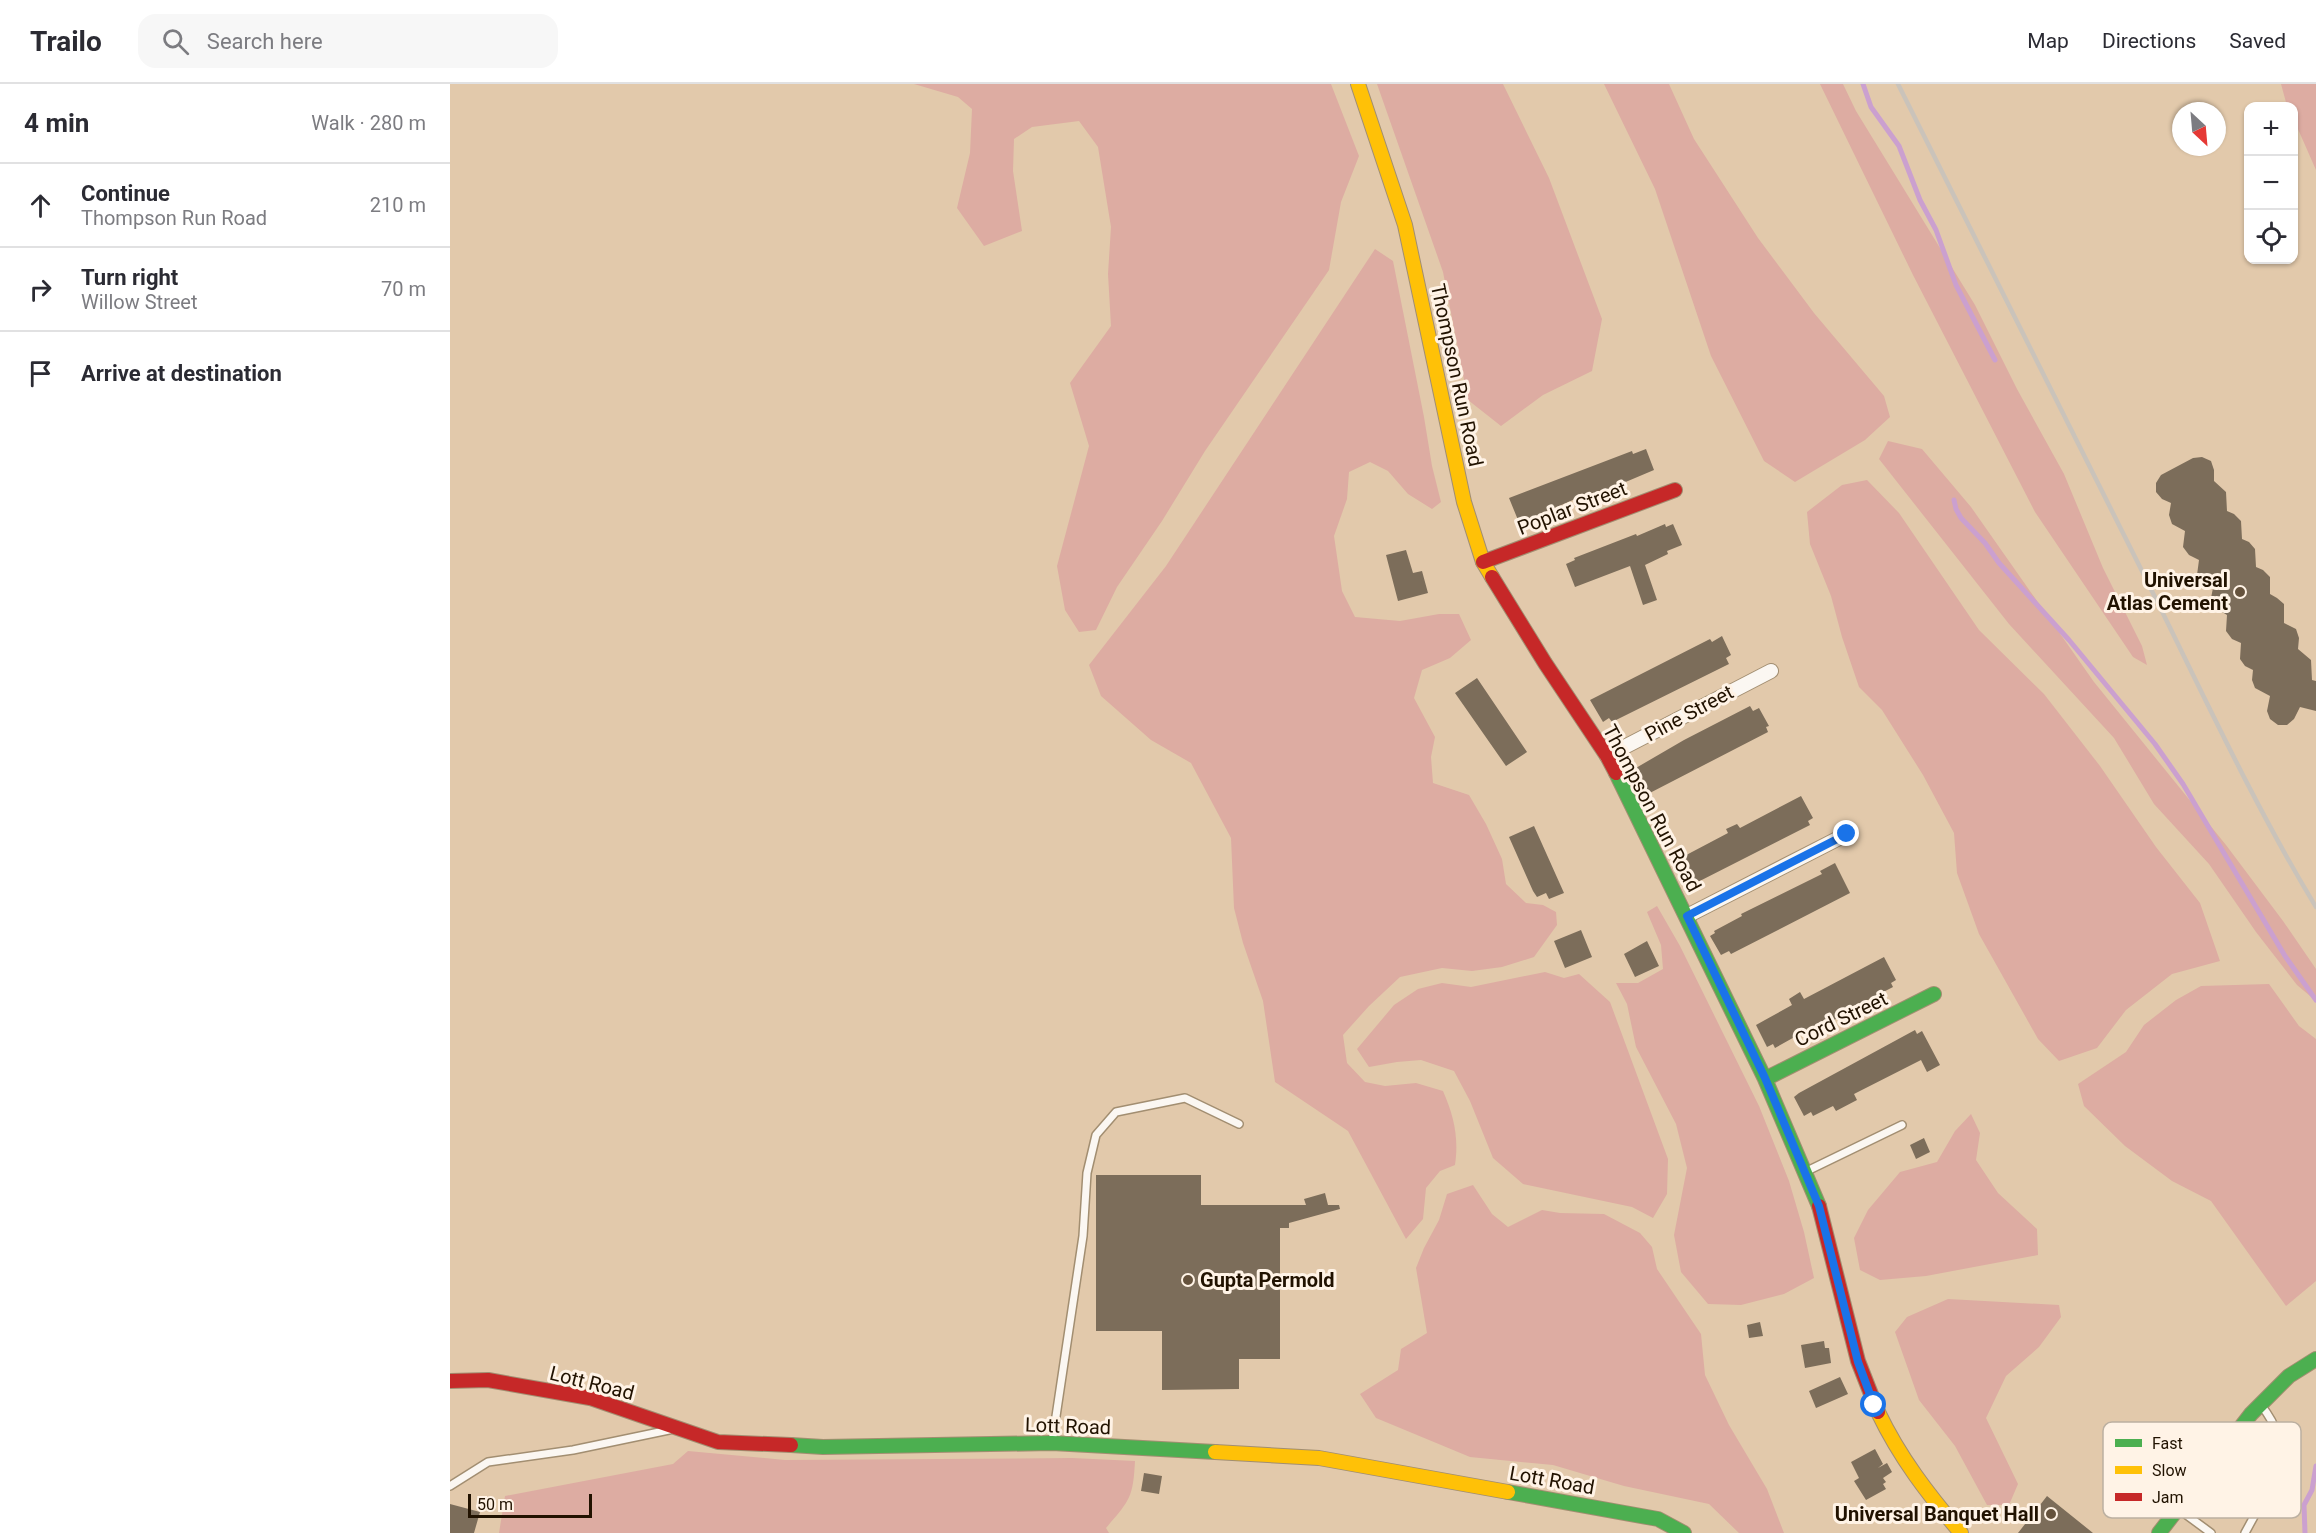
<!DOCTYPE html>
<html lang="en">
<head>
<meta charset="utf-8">
<style>
  :root { --surface:#fff; --page:#f7f7f7; --text:#2b2b33; --muted:#7c7c81; --line:#e1e1e2 }
  body { margin:0; font-family:Roboto,sans-serif; background:var(--page); color:var(--text) }
  .controls { position:absolute; right:18px; top:18px; display:grid; overflow:hidden; border-radius:12px; box-shadow:0 2px 4px #0004 }
  .controls button { width:54px; height:54px; display:grid; place-items:center; padding:0; border:0; border-bottom:2px solid var(--line); background:var(--surface); color:var(--text); font:30px sans-serif }
  .compass { position:absolute; left:1722px; top:18px; width:54px; height:54px; border-radius:50%; background:var(--surface); box-shadow:0 2px 4px #0004; rotate:154deg }
  .scale { position:absolute; left:18px; bottom:15px; width:124px; box-sizing:border-box; padding-left:6px; border:3px solid #211200; border-top:0; font-size:16px; line-height:21px; white-space:nowrap; color:#211200; -webkit-text-stroke:4px #fff3e6; paint-order:stroke }
  .stop { position:absolute; width:18px; height:18px; margin:-14px; border:4px solid #1a73e8; border-radius:50%; background:#fff }
  .stop.end { background:#1a73e8; border-color:#fff; box-shadow:0 2px 6px #0008 }
  .list { margin:0; padding:0; list-style:none }
  h2 { display:flex; justify-content:space-between; align-items:center; height:78px; margin:0; padding:0 24px; font-size:26px }
  h2 small { font-size:20px; font-weight:400; color:var(--muted) }
  .list li { display:grid; grid-template-columns:39px 1fr auto; gap:18px; align-items:center; box-sizing:border-box; height:84px; padding:0 24px; border-top:2px solid var(--line) }
  .list b { display:block; font-size:22px; white-space:nowrap }
  .list p { margin:0; font-size:20px; white-space:nowrap; color:var(--muted) }
  .list em { font-size:20px; font-style:normal; color:var(--muted) }
  .icon { flex:none; width:33px; height:33px; fill:none; stroke:currentColor; stroke-width:2; stroke-linecap:round; stroke-linejoin:round }
  .map { position:relative; flex:none; width:1866px; height:1449px; overflow:hidden }
  header { display:flex; align-items:center; gap:36px; box-sizing:border-box; height:84px; padding:0 30px; background:var(--surface); border-bottom:2px solid var(--line) }
  header strong { font-size:28px }
  nav { display:flex; gap:33px; margin-inline-start:auto; font-size:21px }
  .search { width:420px; height:54px; background:var(--page); display:flex; align-items:center; gap:15px; box-sizing:border-box; padding:0 21px; border-radius:18px; color:var(--muted); font-size:22px }
  main { display:flex }
  aside { flex:1; background:var(--surface) }
  .map>svg:first-child { display:block }
  .green { fill:#ddaca2 }
  .lines { fill:none; stroke-linecap:round; stroke-linejoin:round }
  .stream { stroke:#cba0cf; stroke-width:5 }
  .building { fill:#7c6d5a }
  .lane-casing { stroke:#a28e71; stroke-width:10 }
  .street-casing { stroke:#a28e71; stroke-width:16 }
  .fast-casing { stroke:#a28e71; stroke-width:16 }
  .slow-casing { stroke:#a28e71; stroke-width:16 }
  .jam-casing { stroke:#a28e71; stroke-width:16 }
  .lane { stroke:#fbf7f2; stroke-width:7 }
  .street { stroke:#fbf7f2; stroke-width:14 }
  .fast { stroke:#4caf50; stroke-width:14 }
  .slow { stroke:#ffc107; stroke-width:14 }
  .jam { stroke:#c62828; stroke-width:14 }
  .rail { stroke:#cac3ba; stroke-width:4.5 }
  .route { stroke:#1a73e8; stroke-width:8 }
  .poi-dot { fill:#65523c; stroke:#fff3e6; stroke-width:2 }
  .labels { text-anchor:middle; dominant-baseline:central; stroke-width:6; stroke-linejoin:round; paint-order:stroke }
  .street-label { font-size:20px; fill:#211200; stroke:#fff3e6 }
  .poi-label { font-size:20px; font-weight:bold; fill:#211200; stroke:#fff3e6; text-anchor:end }
  .key { fill:#fff3e6; stroke:#bcb0a1; stroke-width:1.5 }
  .key-label { font-size:16px; fill:#211200 }
</style>
</head>
<body>
<header>
<strong>Trailo</strong>
<div class="search"><svg class="icon" aria-label="search" viewBox="0 0 24 24"><circle cx="10" cy="10" r="6"/><path d="M15 15l6 6"/></svg>Search here</div>
<nav><a>Map</a><a>Directions</a><a>Saved</a></nav>
</header>
<main>
<aside>
<h2>4 min<small>Walk · 280 m</small></h2>
<ul class="list">
<li><svg class="icon" aria-label="ahead" viewBox="0 0 24 24"><path d="M12 20V5M6 11l6-6 6 6"/></svg><div><b>Continue</b><p>Thompson Run Road</p></div><em>210 m</em></li>
<li><svg class="icon" aria-label="right" viewBox="0 0 24 24"><path d="M7 20v-9h11M14 6l5 5-5 5"/></svg><div><b>Turn right</b><p>Willow Street</p></div><em>70 m</em></li>
<li><svg class="icon" aria-label="arrive" viewBox="0 0 24 24"><path d="M6 21V4h12l-3 4 3 4H6"/></svg><div><b>Arrive at destination</b></div></li>
</ul>
</aside>
<div class="map">
<svg width="1866" height="1449" viewBox="0 0 1866 1449">
  <rect width="100%" height="100%" fill="#e2c9ab"/>
  <!-- green -->
  <path class="green" d="M464 0H881L909 72 891 118 879 186 755 367 712 437 667 503 646 546 629 548 615 526 607 482 639 362 620 299 661 242 658 190 661 143 648 63 629 37 582 43 564 55 563 87 572 147 534 162 507 124 520 69 522 25 508 13Z
    M927 0H1053L1099 94 1152 235 1142 287 1093 311 1051 342 1018 316 993 188Z
    M1154 0H1219L1244 55 1308 154 1364 229 1434 312 1440 333 1415 356 1345 398 1314 377 1261 272 1205 105Z
    M1370 0H1393L1406 27 1525 221 1567 305 1614 390 1653 484 1692 562 1697 581 1683 573 1585 428 1463 191Z
    M1831 0H1866V86L1844 36V22H1837Z
    M925 165 943 177 974 333 982 382 991 418 982 425 958 410 938 387 920 378 899 388 897 415 884 452 892 507 905 533 950 537 989 530H1009L1021 556 1000 574 972 586 964 614 985 653 981 673 983 699 1019 711 1036 740 1052 775 1056 800 1076 819 1093 821 1106 828 1107 841 1084 873 1052 883 1022 887 992 884 950 893 919 922 893 951 897 979 915 998 935 1002 966 999 993 1007C1004 1032 1009 1054 1005 1081L990 1087 976 1104 973 1135 956 1155 898 1047 825 998 813 917 793 859 784 824 781 754 741 679 701 656 651 612 639 581 716 482Z
    M1438 357 1472 365 1521 423 1644 598 1776 761 1833 837 1866 885V917L1847 901 1806 848 1759 780 1704 720 1664 654 1559 540 1429 375Z
    M1417 396 1449 429 1529 546 1594 610 1650 682 1706 763 1750 819 1770 877 1722 890 1676 926 1647 964 1609 977 1588 955 1529 850 1507 789 1504 749 1473 691 1432 626 1409 603 1392 553 1381 512 1360 460 1357 428 1392 401Z
    M1207 822 1230 862 1309 1022 1339 1097 1354 1148 1364 1194 1334 1210 1291 1221 1258 1220 1231 1188 1224 1151 1237 1084 1226 1040 1186 963 1177 920 1166 899H1188L1213 885 1211 861 1197 828Z
    M1095 888 1114 894 1129 890 1160 918 1218 1075 1217 1110 1203 1134 1182 1123 1073 1100 1043 1074 1020 1017 1004 987 971 976 947 978 919 983 907 965 944 921 968 905 992 899 1021 903Z
    M1819 900 1849 942 1866 955V1197L1836 1222 1761 1117 1722 1097 1675 1062 1634 1022 1628 1000 1676 968 1694 941 1726 916 1751 902Z
    M1521 1030 1530 1049 1526 1076 1548 1109 1587 1145 1588 1171 1476 1192 1430 1196 1410 1186 1404 1154 1418 1126 1450 1088 1487 1078 1505 1047Z
    M1023 1101 1042 1130 1058 1143 1092 1126 1110 1129 1154 1130 1190 1149 1202 1163 1207 1185 1251 1250 1255 1291 1279 1341 1317 1405 1334 1449H1289L1259 1420 1174 1402 1103 1381 1020 1373 926 1334 910 1310 948 1286 951 1265 977 1249 966 1184 974 1164 989 1136 997 1110Z
    M1498 1215 1609 1221 1611 1233 1589 1263 1556 1292 1536 1334 1568 1400 1559 1421H1537L1505 1362 1469 1316 1445 1248 1457 1233Z
    M238 1367 335 1376 622 1374 685 1377C683 1414 680 1416 656 1444L659 1449H49L55 1412 223 1380Z"/>
  <g class="lines">
    <!-- stream -->
    <path class="stream" d="M1413 0 1421 23 1449 62 1470 116 1486 146 1506 201 1545 276
      M1504 416 1506 425 1511 434 1535 459 1549 479 1619 556 1705 660 1733 700 1835 872 1866 916
      M1855 1449 1854 1421 1862 1406 1866 1382"/>
  </g>
  <!-- building -->
  <path class="building" d="M1196 365 1204 386 1133 416 1132 412 1077 436 1076 433 1068 436 1059 414 1182 367 1183 370Z
    M1752 373 1761 377 1764 386V397L1776 408 1777 427 1784 430 1791 437 1792 455 1799 458 1805 465 1806 483 1813 486 1820 493V510L1827 514 1834 520V539L1846 545 1849 554 1848 565 1861 576 1862 596 1866 597V627L1850 623 1844 635 1837 641H1828L1820 635 1817 627 1820 612 1805 604 1802 596 1803 586 1795 582 1790 575 1791 559 1782 555 1776 547 1777 531 1764 523 1761 514 1763 504 1752 498 1747 491 1749 476 1739 471 1733 463 1735 447 1722 440 1719 431 1721 419 1712 415 1706 408V399L1711 391 1743 374Z
    M1215 440 1216 443 1223 440 1232 461 1217 467 1218 470 1195 481 1207 516 1193 521 1180 482 1125 503 1116 480 1125 476 1124 474 1186 450 1187 452Z
    M956 466 963 489 972 487 978 509 948 517 936 471Z
    M1272 552 1281 571 1276 574 1279 580 1162 638 1159 634 1153 638 1140 616 1260 555 1262 558Z
    M1027 594 1077 668 1056 682 1005 609Z
    M1300 622 1303 627 1309 624 1319 642 1316 643 1318 648 1192 713 1179 688 1234 656Z
    M1351 712 1363 734 1358 737 1360 741 1236 804 1223 778 1278 749 1276 745 1287 740 1290 744Z
    M1084 742 1114 809 1099 815 1096 809 1087 813 1083 807 1059 753Z
    M1385 779 1400 809 1281 870 1279 867 1271 871 1260 852 1265 849 1264 847 1292 832 1291 830 1372 790 1370 787Z
    M1131 846 1142 873 1115 884 1104 857Z
    M1197 857 1209 882 1185 893 1174 870Z
    M1434 873 1446 896 1441 899 1443 903 1389 931 1390 933 1376 940 1375 936 1325 964 1323 960 1317 963 1306 941 1342 921 1339 915 1350 908 1354 915Z
    M1465 946 1467 950 1472 947 1490 981 1477 988 1471 976 1404 1010 1407 1016 1386 1027 1383 1022 1363 1032 1361 1028 1354 1032 1344 1013 1349 1009Z
    M1474 1054 1480 1068 1466 1075 1460 1061Z
    M646 1091H751V1121H856L854 1115 875 1109 878 1121H889L890 1125 839 1139V1144H830V1275H789V1305L712 1306V1247H646Z
    M1310 1238 1313 1252 1299 1254 1297 1241Z
    M1374 1257 1375 1264H1379L1381 1279 1355 1284 1351 1261Z
    M1390 1293 1398 1310 1366 1324 1359 1307Z
    M1425 1365 1433 1380 1428 1384 1437 1379 1442 1388 1433 1394 1436 1398 1433 1400 1436 1405 1416 1416 1404 1397 1409 1394 1401 1378Z
    M694 1389 712 1392 709 1410 691 1407Z
    M1597 1412 1643 1449H1568Z
    M0 1420 30 1428 24 1449H0Z"/>
  <g class="lines">
    <!-- lane casing -->
    <g class="lane-casing">
      <path id="lane" d="M1355 1088 1452 1041
        M602 1359 633 1152 637 1089 646 1051 666 1028 735 1014 789 1040
        M1762 1383 1804 1411 1814 1414C1827 1404 1831 1366 1827 1350 1824 1339 1818 1330 1811 1321
        M0 1402 38 1378 123 1366 219 1346
        M1727 1424 1761 1449
        M1795 1449 1814 1414"/>
    </g>
    <!-- street casing -->
    <g class="street-casing">
      <path id="street" d="M1157 672 1321 587
        M1237 832 1397 750"/>
    </g>
    <!-- fast casing -->
    <g class="fast-casing">
      <path id="fast" d="M1166 689 1315 995 1369 1122
        M1315 995 1484 910
        M341 1361 373 1363 602 1359 765 1368
        M1058 1408 1208 1435 1234 1449
        M1709 1449 1801 1330 1839 1292 1866 1275"/>
    </g>
    <!-- slow casing -->
    <g class="slow-casing">
      <path id="slow" d="M908 0 955 141 1014 418 1033 478 1042 493
        M1428 1328C1450 1374 1478 1410 1511 1449
        M765 1368 869 1374 1058 1408"/>
    </g>
    <!-- jam casing -->
    <g class="jam-casing">
      <path id="jam" d="M1033 478 1225 406
        M1042 493 1095 579 1157 672 1166 689
        M1369 1122 1408 1277 1428 1328
        M0 1297 38 1296 140 1314 268 1358 341 1361"/>
    </g>
    <!-- lane -->
    <use href="#lane" class="lane"/>
    <!-- street -->
    <use href="#street" class="street"/>
    <!-- fast -->
    <use href="#fast" class="fast"/>
    <!-- slow -->
    <use href="#slow" class="slow"/>
    <!-- jam -->
    <use href="#jam" class="jam"/>
    <!-- rail -->
    <path class="rail" d="M1448 0C1530 163 1612 326 1693 489 1749 601 1801 716 1866 823"/>
  </g>
  <g class="lines">
    <!-- route -->
    <path class="route" d="M1397 750 1237 832 1315 994 1369 1122 1408 1278 1424 1321"/>
  </g>
  <!-- markers -->
  <g class="poi-dot">
    <circle cx="1790" cy="508" r="6"/>
    <circle cx="738" cy="1196" r="6"/>
    <circle cx="1601" cy="1430" r="6"/>
  </g>
  <g class="labels">
    <!-- street labels -->
    <g class="street-label">
      <text transform="translate(1007 291) rotate(78)">Thompson Run Road</text>
      <text transform="translate(1122 424) rotate(-21)">Poplar Street</text>
      <text transform="translate(1239 629) rotate(-28)">Pine Street</text>
      <text transform="translate(1202 724) rotate(62)">Thompson Run Road</text>
      <text transform="translate(1391 935) rotate(-26)">Cord Street</text>
      <text transform="translate(142 1299) rotate(14)">Lott Road</text>
      <text transform="translate(618 1342) rotate(2)">Lott Road</text>
      <text transform="translate(1102 1396) rotate(10)">Lott Road</text>
    </g>
    <!-- poi labels -->
    <g class="poi-label">
      <text x="1778" y="496">Universal<tspan x="1778" dy="23">Atlas Cement</tspan></text>
      <text x="750" y="1196" text-anchor="start">Gupta Permold</text>
      <text x="1589" y="1430">Universal Banquet Hall</text>
    </g>
  </g>
  <!-- legend -->
  <rect x="1653" y="1338" width="198" height="96" rx="9" class="key"/>
  <rect x="1665" y="1355" width="27" height="8" fill="#4caf50"/>
  <rect x="1665" y="1382" width="27" height="8" fill="#ffc107"/>
  <rect x="1665" y="1409" width="27" height="8" fill="#c62828"/>
  <g class="key-label">
    <text x="1702" y="1365">Fast</text>
    <text x="1702" y="1392">Slow</text>
    <text x="1702" y="1419">Jam</text>
  </g>
</svg>
<div class="controls">
<button>+</button>
<button>−</button>
<button><svg class="icon" aria-label="locate" viewBox="0 0 24 24"><circle cx="12" cy="12" r="6"/><path d="M12 2v4M12 18v4M2 12h4M18 12h4"/></svg></button>
</div>
<svg class="compass" viewBox="-18 -18 36 36"><path d="M0-13l5 13h-10z" fill="#e53935"/><path d="M0 13l5-13h-10z" fill="#7c7c81"/></svg>
<div class="scale">50 m</div>
<div class="stop" style="left:1424px;top:1321px"></div>
<div class="stop end" style="left:1397px;top:750px"></div>
</div>
</main>
</body>
</html>
